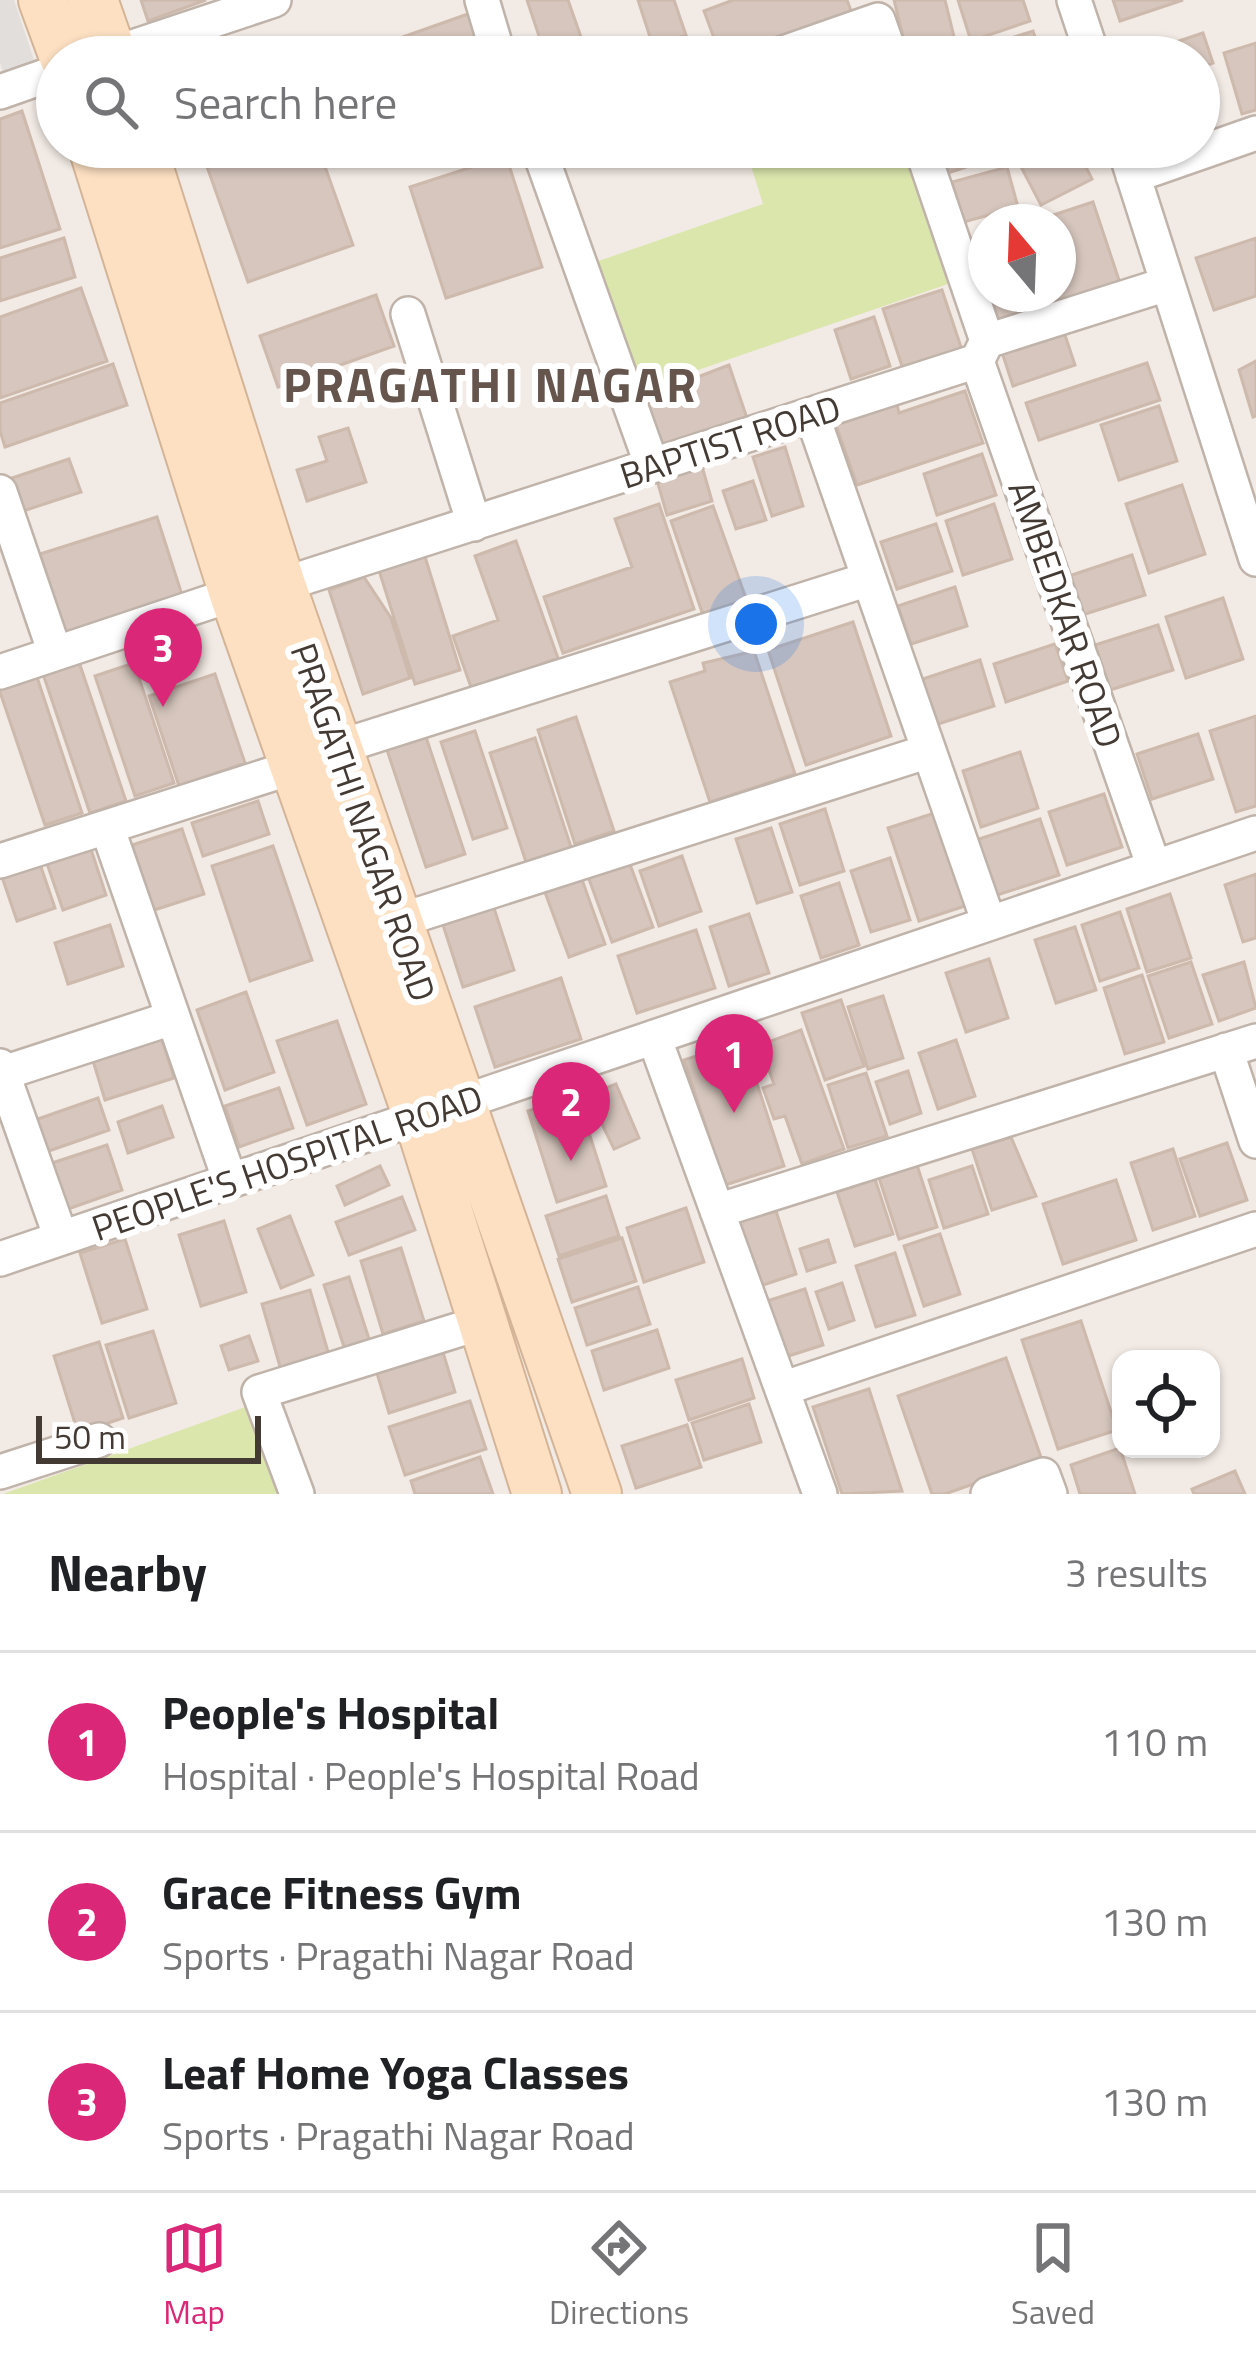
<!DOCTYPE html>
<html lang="en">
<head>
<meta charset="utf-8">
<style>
  :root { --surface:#fff; --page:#f6f6f6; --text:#202124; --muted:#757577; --line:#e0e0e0; --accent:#db2777 }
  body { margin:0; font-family:"Titillium Web",sans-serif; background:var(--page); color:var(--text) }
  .controls { position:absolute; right:36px; bottom:36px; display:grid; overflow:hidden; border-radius:24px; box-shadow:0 3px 9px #0004 }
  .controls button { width:108px; height:108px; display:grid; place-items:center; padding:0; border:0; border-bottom:3px solid var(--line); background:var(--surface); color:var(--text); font:60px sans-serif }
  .compass { position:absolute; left:968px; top:204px; width:108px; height:108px; border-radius:50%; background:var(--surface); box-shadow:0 3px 9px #0004; rotate:341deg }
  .scale { position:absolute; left:36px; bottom:30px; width:225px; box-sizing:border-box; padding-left:12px; border:6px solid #443a34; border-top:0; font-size:33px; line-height:42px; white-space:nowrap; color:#443a34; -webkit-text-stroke:9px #fff; paint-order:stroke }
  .you { position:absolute; left:756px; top:624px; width:42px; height:42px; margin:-30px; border:9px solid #fff; border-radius:50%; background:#1a73e8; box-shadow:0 0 0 18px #1a73e833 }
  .badge { display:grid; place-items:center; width:78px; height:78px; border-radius:50%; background:var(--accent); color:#fff; font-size:39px; font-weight:700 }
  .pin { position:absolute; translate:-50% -99px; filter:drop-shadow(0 3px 6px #0008) }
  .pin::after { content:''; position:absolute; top:63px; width:42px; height:36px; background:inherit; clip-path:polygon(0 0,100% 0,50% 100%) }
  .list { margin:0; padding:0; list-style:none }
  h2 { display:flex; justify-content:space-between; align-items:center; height:156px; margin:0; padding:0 48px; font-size:51px }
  h2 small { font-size:39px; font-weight:400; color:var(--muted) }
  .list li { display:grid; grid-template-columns:78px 1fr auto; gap:36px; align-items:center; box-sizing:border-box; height:180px; padding:0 48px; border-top:3px solid var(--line) }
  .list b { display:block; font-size:45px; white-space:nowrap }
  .list p { margin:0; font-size:39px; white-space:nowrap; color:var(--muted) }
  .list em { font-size:39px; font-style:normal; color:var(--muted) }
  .icon { flex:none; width:66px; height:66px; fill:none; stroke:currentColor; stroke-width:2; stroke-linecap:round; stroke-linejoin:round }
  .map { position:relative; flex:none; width:1256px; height:1494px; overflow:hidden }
  .search { position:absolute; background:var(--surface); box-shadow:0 3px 9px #0004; left:36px; right:36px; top:36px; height:132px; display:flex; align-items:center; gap:30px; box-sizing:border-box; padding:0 42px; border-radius:66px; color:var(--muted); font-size:45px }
  .sheet { height:696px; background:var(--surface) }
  nav { display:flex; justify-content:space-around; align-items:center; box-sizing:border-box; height:168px; border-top:3px solid var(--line); background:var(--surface); font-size:33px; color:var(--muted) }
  nav a { display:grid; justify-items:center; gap:6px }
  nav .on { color:var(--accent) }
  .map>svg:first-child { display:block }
  .green { fill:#dbe6ad }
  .parking { fill:#e2dedc }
  .building { fill:#d6c6bd; stroke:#ceb9ad; stroke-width:3 }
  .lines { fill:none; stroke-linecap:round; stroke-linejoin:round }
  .street-casing { stroke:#c0b3aa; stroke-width:38 }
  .secondary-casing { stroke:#d4b497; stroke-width:52 }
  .street { stroke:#fff; stroke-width:33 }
  .secondary { stroke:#fde0c2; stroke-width:48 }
  .labels { text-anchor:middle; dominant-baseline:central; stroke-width:12; stroke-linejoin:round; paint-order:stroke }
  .street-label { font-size:36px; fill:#443a34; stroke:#fff }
  .district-label { font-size:48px; font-weight:bold; letter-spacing:3px; fill:#66554c; stroke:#fff }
</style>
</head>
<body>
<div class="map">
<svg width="1256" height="1494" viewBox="0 0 1256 1494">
  <rect width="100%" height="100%" fill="#f2eae4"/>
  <!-- green -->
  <path class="green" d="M745 147H905L948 284 637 391 590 264 763 204Z
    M251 1405 283 1494H3Z"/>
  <!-- parking -->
  <path class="parking" d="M0 0H14L38 72 6 82 0 62Z"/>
  <!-- building -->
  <path class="building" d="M141 0H206L148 21Z
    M527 0H568L588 57H546Z
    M638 0H674L686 35 653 46Z
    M733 0H847L854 19 748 57H721L704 11Z
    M894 0H945L959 57H908Z
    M958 0H1023L1030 21 971 41Z
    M1113 0H1183L1120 21Z
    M468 14 483 57H406L400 38Z
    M1033 31 1042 57H979L976 49Z
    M1203 33 1213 63 1199 68V57H1131Z
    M1256 43V110L1242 114 1224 53Z
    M22 111 60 229 0 248V119Z
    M200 147H318L353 245 248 282Z
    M940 147H1003L1005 154 948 173Z
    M1046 147H1076L1092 179 1041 205 1018 161Z
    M506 156 542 267 446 298 410 187Z
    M1007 167 1018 207 964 222 952 182Z
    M1093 202 1122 289 1001 328 990 294H1058V222H1032Z
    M64 238 75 277 0 301V258Z
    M1256 238V296L1214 310 1196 258Z
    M81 288 107 361 0 398V317Z
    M942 290 964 356 905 375 883 309Z
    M376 295 394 346 278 387 260 336Z
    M874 317 890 366 851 379 835 330Z
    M1061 323 1075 365 1013 386 999 343Z
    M1256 361V416L1253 417 1239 370Z
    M1147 363 1160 400 1039 440 1026 403Z
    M113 364 127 405 5 447 0 431V403Z
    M729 365 751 430 660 460 640 399Z
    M965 391 983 443 857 485 836 425 897 404 899 413Z
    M1159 406 1177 461 1119 480 1101 425Z
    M348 428 366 482 307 501 297 470 327 461 319 437Z
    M785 447 803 506 772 516 753 457Z
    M982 454 996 495 937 515 924 474Z
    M69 459 81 492 20 512 9 479Z
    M701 463 712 501 667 515 656 477Z
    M753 481 766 520 736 529 723 491Z
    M1182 485 1205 554 1149 573 1126 504Z
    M659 504 694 609 563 653 544 597 632 567 615 519Z
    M994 504 1012 559 963 575 946 521Z
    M713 506 747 601 703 615 671 521Z
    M157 517 184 601 67 638 40 554Z
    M936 524 952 571 897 589 881 542Z
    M516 541 558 658 472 690 453 636 498 620 475 556Z
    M422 547 460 670 415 684 376 561Z
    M1132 555 1145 595 1082 615 1069 576Z
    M364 577 391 618 410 678 363 694 329 590Z
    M955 587 967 626 911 644 898 606Z
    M1223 598 1243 659 1186 678 1166 617Z
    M853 622 891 736 806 765 768 650Z
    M1158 625 1173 670 1110 690 1095 645Z
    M1055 644 1068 681 1006 702 994 664Z
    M754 651 795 774 710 802 670 682 705 671 703 663Z
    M980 660 994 706 935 725 920 680Z
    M79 662 126 801 90 813 43 674Z
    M134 663 174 783 135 796 95 676Z
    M33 665 82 813 45 825 0 692V676Z
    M215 674 245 763 179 786 149 696Z
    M1256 716V806L1236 812 1210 731Z
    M576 717 614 831 575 844 538 730Z
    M423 728 465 854 426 867 384 741Z
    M475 731 507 828 473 839 441 742Z
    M1198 734 1213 779 1152 799 1137 754Z
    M535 738 573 853 528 868 490 753Z
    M1020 752 1038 808 981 827 963 771Z
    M1104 794 1122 847 1067 865 1049 812Z
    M258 801 269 834 203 856 192 823Z
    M825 809 844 871 800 885 780 824Z
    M935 813 965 906 919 921 888 828Z
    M1040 819 1059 875 994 896 976 840Z
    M771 828 792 892 757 903 736 839Z
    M182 829 204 894 154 910 132 845Z
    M87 837 106 895 63 910 43 852Z
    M273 846 312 960 250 981 212 866Z
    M627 856 653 927 612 942 586 871Z
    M682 856 701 911 659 926 640 871Z
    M890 858 910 920 871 932 851 871Z
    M40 864 55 908 17 921 2 877Z
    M580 874 605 944 569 957 543 887Z
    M1256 874V938L1243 942 1225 885Z
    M839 883 859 945 821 958 801 896Z
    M1170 894 1191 958 1147 972 1127 909Z
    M494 908 514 970 463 987 443 925Z
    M1120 912 1139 968 1100 981 1082 925Z
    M749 914 769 973 729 986 710 927Z
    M110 925 123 966 68 984 55 943Z
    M1075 927 1096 990 1056 1003 1035 940Z
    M696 930 715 988 637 1013 618 956Z
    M989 959 1008 1018 966 1032 946 973Z
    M1191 962 1212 1024 1169 1038 1148 976Z
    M1244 962 1256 1008 1219 1021 1203 975Z
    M1142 975 1164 1042 1125 1054 1104 988Z
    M561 978 581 1039 495 1067 475 1007Z
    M246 992 274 1072 225 1090 197 1010Z
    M883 996 903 1058 868 1069 848 1007Z
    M841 1000 864 1066 825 1080 802 1013Z
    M337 1021 366 1104 307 1125 277 1041Z
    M159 1030 174 1078 105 1100 90 1051Z
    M801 1030 844 1149 802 1164 785 1116 774 1119 763 1088 774 1084 760 1045Z
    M956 1040 975 1096 938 1109 919 1053Z
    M743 1041 784 1166 725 1185 684 1060Z
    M908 1071 921 1113 890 1124 876 1082Z
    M866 1073 887 1136 848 1148 828 1085Z
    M616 1084 639 1138 614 1149 588 1095Z
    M279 1088 293 1128 239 1147 225 1106Z
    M577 1095 606 1186 557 1202 528 1111Z
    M98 1098 109 1130 46 1152 35 1120Z
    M162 1106 173 1137 128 1153 118 1122Z
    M1011 1137 1036 1196 992 1210 972 1149Z
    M1227 1143 1247 1200 1200 1216 1180 1159Z
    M107 1145 122 1190 68 1209 52 1163Z
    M1173 1149 1195 1216 1153 1230 1131 1163Z
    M917 1165 937 1227 899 1239 879 1178Z
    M380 1166 389 1185 345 1205 337 1186Z
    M972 1166 988 1214 944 1228 929 1180Z
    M875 1179 893 1234 855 1246 837 1192Z
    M1116 1180 1136 1240 1063 1264 1043 1204Z
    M606 1196 619 1236 559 1256 546 1216Z
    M402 1197 415 1230 349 1255 336 1222Z
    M686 1208 704 1262 644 1282 627 1228Z
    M776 1211 796 1274 760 1286 739 1222Z
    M290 1216 313 1275 281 1288 258 1229Z
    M224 1221 246 1292 201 1306 179 1235Z
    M940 1234 960 1294 924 1306 904 1246Z
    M622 1238 636 1281 572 1302 558 1259Z
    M125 1239 147 1309 102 1323 80 1253Z
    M828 1240 835 1262 807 1271 800 1249Z
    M401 1248 424 1321 383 1334 361 1261Z
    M895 1253 915 1315 876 1327 856 1266Z
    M349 1277 371 1345 346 1353 324 1285Z
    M842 1283 854 1320 829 1329 816 1292Z
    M638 1287 650 1324 587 1345 575 1308Z
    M805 1289 823 1345 779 1359 761 1303Z
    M310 1290 331 1362 283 1377 262 1304Z
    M1081 1321 1117 1430 1058 1449 1022 1340Z
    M657 1330 669 1368 604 1390 592 1351Z
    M153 1331 176 1403 129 1418 106 1345Z
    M249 1336 258 1361 229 1370 221 1346Z
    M99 1342 123 1418 78 1433 54 1356Z
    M442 1349 455 1392 389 1413 376 1370Z
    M1006 1358 1042 1460 945 1494H932L898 1396Z
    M742 1359 754 1398 689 1420 676 1380Z
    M869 1389 902 1491 842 1494 813 1407Z
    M470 1401 486 1449 405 1475 389 1427Z
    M749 1404 761 1442 704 1460 692 1423Z
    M687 1425 701 1467 636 1488 622 1446Z
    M1120 1448 1135 1494H1080L1071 1465Z
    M480 1457 493 1494H415L411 1481Z
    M1235 1471 1245 1494H1194L1192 1489Z"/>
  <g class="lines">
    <!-- street casing -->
    <g class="street-casing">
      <path id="street" d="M482 0 499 57
        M1074 0 1093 57
        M103 57 274 0
        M772 57 878 20 891 57
        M0 92 57 72
        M538 147 652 466
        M921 147 987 341
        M1124 147 1256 559
        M1133 176 1256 133
        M408 314 474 524
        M977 361 1154 867
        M812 415 989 923
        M0 492 55 653
        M281 585 977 361 987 341 1167 284
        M0 672 234 594
        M339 747 869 579
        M107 827 230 1181
        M0 861 297 766
        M398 921 929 751
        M654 1037 820 1494
        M1226 1050 1256 1141
        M0 1066 61 1238
        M0 1074 172 1018
        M717 1211 1256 1041
        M0 1259 1256 833
        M782 1389 1256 1229
        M0 1472 99 1440
        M297 1494 259 1392 480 1323
        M988 1494 1043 1475 1050 1494"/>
    </g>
    <!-- secondary casing -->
    <g class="secondary-casing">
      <path id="secondary" d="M43 0 64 57
        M93 0 113 57
        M93 147 234 594 418 1117 537 1494
        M142 147 281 585 597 1494"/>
    </g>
    <!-- street -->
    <use href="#street" class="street"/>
    <!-- secondary -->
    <use href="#secondary" class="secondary"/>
  </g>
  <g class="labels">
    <!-- street labels -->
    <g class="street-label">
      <text transform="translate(730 441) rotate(-18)">BAPTIST ROAD</text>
      <text transform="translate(1066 614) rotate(71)">AMBEDKAR ROAD</text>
      <text transform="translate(364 822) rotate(71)">PRAGATHI NAGAR ROAD</text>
      <text transform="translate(287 1162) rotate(-19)">PEOPLE'S HOSPITAL ROAD</text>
    </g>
    <!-- district labels -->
    <g class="district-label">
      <text x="491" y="384">PRAGATHI NAGAR</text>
    </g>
  </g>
</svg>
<div class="controls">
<button><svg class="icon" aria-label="locate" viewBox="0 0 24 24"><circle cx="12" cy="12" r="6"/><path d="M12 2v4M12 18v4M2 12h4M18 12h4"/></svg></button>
</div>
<svg class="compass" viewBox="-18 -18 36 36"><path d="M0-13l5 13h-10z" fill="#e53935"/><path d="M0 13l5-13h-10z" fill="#757577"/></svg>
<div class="scale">50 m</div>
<div class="you"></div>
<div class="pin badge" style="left:734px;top:1113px">1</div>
<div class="pin badge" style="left:571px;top:1161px">2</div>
<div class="pin badge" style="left:163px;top:707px">3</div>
<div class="search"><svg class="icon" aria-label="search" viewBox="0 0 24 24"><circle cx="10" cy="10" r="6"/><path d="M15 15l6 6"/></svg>Search here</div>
</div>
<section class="sheet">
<h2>Nearby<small>3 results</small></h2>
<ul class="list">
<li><span class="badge">1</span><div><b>People's Hospital</b><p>Hospital · People's Hospital Road</p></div><em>110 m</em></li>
<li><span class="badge">2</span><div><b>Grace Fitness Gym</b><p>Sports · Pragathi Nagar Road</p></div><em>130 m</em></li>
<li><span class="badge">3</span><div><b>Leaf Home Yoga Classes</b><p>Sports · Pragathi Nagar Road</p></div><em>130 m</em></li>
</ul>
</section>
<nav>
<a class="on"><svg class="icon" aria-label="map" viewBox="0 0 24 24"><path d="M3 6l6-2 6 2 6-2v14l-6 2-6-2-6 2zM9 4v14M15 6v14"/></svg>Map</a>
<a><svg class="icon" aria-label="directions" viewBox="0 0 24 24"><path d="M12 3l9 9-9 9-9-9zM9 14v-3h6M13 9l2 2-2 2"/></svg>Directions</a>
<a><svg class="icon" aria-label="saved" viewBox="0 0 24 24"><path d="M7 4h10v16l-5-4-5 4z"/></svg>Saved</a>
</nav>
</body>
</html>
